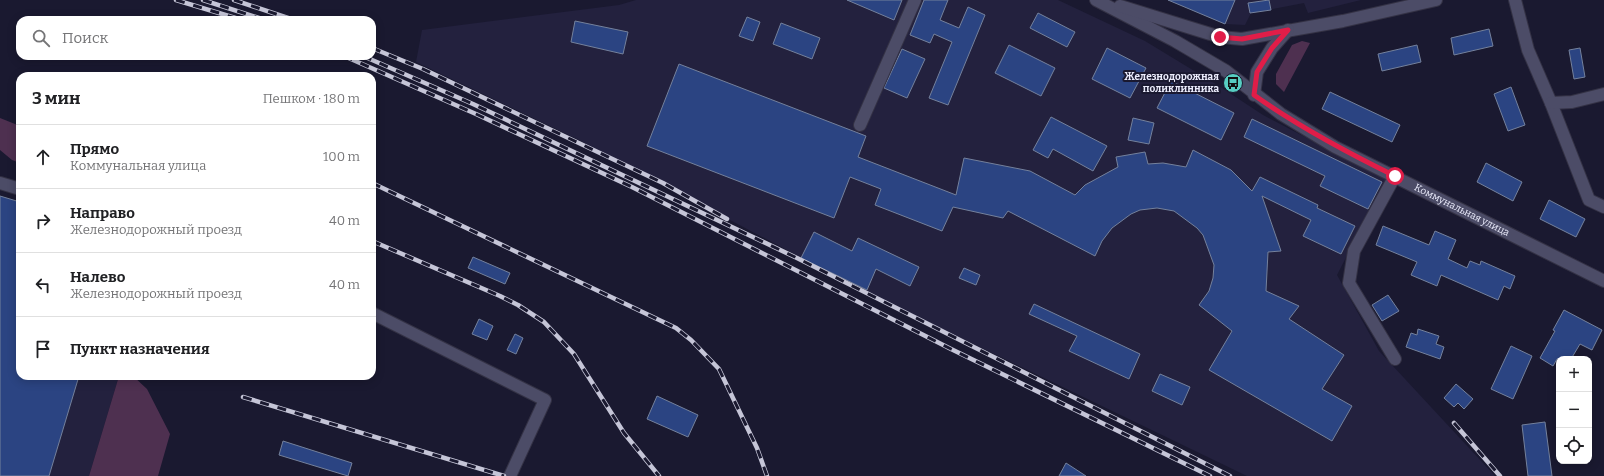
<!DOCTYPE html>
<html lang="ru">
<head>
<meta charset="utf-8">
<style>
  :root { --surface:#fff; --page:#f2f2f2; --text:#202124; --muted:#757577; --line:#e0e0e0 }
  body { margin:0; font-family:Bitter,serif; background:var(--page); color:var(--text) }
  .controls { position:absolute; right:12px; bottom:12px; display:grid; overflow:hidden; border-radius:8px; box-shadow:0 2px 10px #0003 }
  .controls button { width:36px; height:36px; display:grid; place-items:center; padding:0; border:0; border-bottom:1px solid var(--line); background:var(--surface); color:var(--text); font:20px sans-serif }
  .stop { position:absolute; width:12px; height:12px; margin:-9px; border:3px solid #e11d48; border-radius:50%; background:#fff }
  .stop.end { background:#e11d48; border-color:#fff; box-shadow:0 1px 4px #0008 }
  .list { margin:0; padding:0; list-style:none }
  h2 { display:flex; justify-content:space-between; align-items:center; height:52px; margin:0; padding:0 16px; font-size:17px }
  h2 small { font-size:13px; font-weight:400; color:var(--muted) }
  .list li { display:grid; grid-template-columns:26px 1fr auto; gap:12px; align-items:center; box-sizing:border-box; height:64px; padding:0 16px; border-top:1px solid var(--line) }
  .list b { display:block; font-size:15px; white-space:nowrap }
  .list p { margin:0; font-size:13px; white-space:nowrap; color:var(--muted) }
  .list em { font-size:13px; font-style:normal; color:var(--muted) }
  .icon { flex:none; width:22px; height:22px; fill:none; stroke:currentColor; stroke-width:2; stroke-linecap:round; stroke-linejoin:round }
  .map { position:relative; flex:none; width:1604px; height:476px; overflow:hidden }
  .search { position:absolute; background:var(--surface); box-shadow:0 2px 10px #0003; left:16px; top:16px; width:360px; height:44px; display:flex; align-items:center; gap:10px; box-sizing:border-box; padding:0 14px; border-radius:12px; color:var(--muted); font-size:15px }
  .panel { position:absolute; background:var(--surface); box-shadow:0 2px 10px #0003; left:16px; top:72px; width:360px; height:308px; border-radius:12px }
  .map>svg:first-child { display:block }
  .built { fill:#23213e }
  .green { fill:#4e3050 }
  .building { fill:#2b4482; stroke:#74819c }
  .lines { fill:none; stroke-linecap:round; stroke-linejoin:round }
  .minor-casing { stroke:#343245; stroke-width:14 }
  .minor { stroke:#4c4c67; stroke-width:12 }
  .rail-casing { stroke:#c5c5d7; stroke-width:4.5 }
  .rail { stroke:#1a1930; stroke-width:3; stroke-dasharray:9; stroke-linecap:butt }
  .route { stroke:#e11d48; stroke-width:5 }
  .labels { text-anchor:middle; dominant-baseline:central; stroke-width:4; stroke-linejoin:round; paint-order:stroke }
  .poi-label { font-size:10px; font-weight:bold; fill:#ebecfc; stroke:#1a1930; text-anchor:end }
  .street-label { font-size:10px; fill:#ebecfc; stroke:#1a1930 }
</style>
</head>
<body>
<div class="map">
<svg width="1604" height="476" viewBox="0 0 1604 476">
  <rect width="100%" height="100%" fill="#1a1930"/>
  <!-- built -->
  <path class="built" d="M636 0H1058L1145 41 1219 86 1263 115 1386 179 1337 275 1379 351 1495 476H1247L868 293 583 142 416 62 422 30 619 5Z
    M1168 0H1361L1308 13 1304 3 1251 13 1245 25 1225 24Z
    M0 196 20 202V376H119L89 476H0Z"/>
  <!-- green -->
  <path class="green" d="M1302 41 1310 43 1284 92 1276 84V74L1292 45Z
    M0 118 20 126V163L12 160 0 150Z
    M119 376H133L147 389 170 434 158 476H89Z"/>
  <!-- building -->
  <path class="building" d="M847 0H902L894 20Z
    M924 0H948L940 20 959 28 968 7 985 15 948 105 929 98 952 42 934 34 930 43 910 35Z
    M1168 0H1235L1225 24Z
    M1269 0 1271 10 1250 13 1248 3Z
    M1038 13 1075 32 1067 47 1030 28Z
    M747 17 760 22 753 41 739 36Z
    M575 21 628 32 623 54 571 42Z
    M781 23 820 38 812 59 773 44Z
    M1489 29 1493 46 1454 55 1451 38Z
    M1009 45 1055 68 1041 96 995 73Z
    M1417 45 1421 62 1382 71 1378 54Z
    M1107 48 1146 68 1130 98 1092 79Z
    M1580 48 1585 77 1574 79 1569 50Z
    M902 49 925 59 907 98 884 88Z
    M679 64 866 136 858 157 956 195 964 158 1030 171 1075 195 1085 185 1118 167 1116 157 1145 152 1148 164 1163 163 1186 167 1193 150 1231 170 1252 191 1260 177 1318 205 1317 208 1355 226 1341 254 1303 236 1311 220 1262 196 1281 251 1268 252 1266 291 1299 306 1289 319 1344 355 1322 389 1352 406 1332 441 1209 370 1232 331 1199 305 1209 291 1213 278 1214 265 1203 235 1197 228 1174 211 1157 208 1140 210 1131 214 1112 228 1102 241 1095 256 1008 211 1003 218 953 207 942 231 875 205 881 189 850 177 834 218 647 146Z
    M1171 81 1234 113 1221 140 1157 108Z
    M1511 87 1525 125 1508 131 1494 94Z
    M1330 92 1400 125 1392 142 1322 109Z
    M1051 117 1107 146 1093 171 1053 149 1048 158 1033 150Z
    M1133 118 1154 123 1149 144 1128 140Z
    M1252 119 1382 182 1368 209 1320 186 1325 176 1244 137Z
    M1486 163 1522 182 1513 201 1477 182Z
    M0 196 20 202V376H79L49 476H0Z
    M1549 200 1585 219 1576 237 1540 219Z
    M1383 226 1429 245 1435 231 1456 240 1448 259 1467 268 1470 261 1480 265 1481 261 1515 276 1510 289 1504 286 1498 300 1441 275 1437 286 1411 275 1417 262 1376 245Z
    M814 232 852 251 858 238 919 267 910 286 876 269 867 290 801 258Z
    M473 257 510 273 505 284 468 268Z
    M964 268 980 275 976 285 959 278Z
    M1388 295 1399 311 1382 321 1372 305Z
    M1034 304 1140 354 1129 379 1069 351 1077 336 1029 314Z
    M1564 310 1602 330 1592 350 1580 344 1571 359H1557L1553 366 1540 358 1555 331 1553 330Z
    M479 319 493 326 487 340 472 334Z
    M1418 329 1439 336 1436 344 1444 347 1440 359 1406 347 1411 333 1417 335Z
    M515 334 523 338 516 354 507 350Z
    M1511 346 1532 356 1513 399 1491 389Z
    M1160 374 1190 387 1182 405 1152 391Z
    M1456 384 1473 399 1464 409 1458 403 1454 407 1444 398Z
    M657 396 698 415 688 437 647 419Z
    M1545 422 1552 476H1528L1522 425Z
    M283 441 352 463 348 476 279 455Z
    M1066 463 1086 476H1059Z"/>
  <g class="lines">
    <!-- minor casing -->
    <g class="minor-casing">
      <g id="minor">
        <path id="s1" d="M1096 0 1175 41 1226 71 1281 114 1335 147 1604 281"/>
        <path d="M1515 0 1528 50 1551 103 1589 200 1604 207"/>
        <path d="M1120 6 1220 37 1242 39 1343 21 1436 0"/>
        <path d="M1254 95 1257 72 1272 48 1288 30"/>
        <path d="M1551 103 1572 102 1604 94"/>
        <path d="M860 125 915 0"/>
        <path d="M0 183 20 189"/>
        <path d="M372 313 545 400 510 476"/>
        <path d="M1395 359 1349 283 1354 251 1395 176"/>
      </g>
    </g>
    <!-- minor -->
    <use href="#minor" class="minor"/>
    <!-- rail casing -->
    <g class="rail-casing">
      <path id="rail" d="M176 0 242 20
        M203 0 265 20
        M234 0 294 20
        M372 48 423 69 663 183 727 219
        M344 56 476 114 632 187 951 349 1210 476
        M363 56 473 104 797 258 1230 476
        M372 183 676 328 691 340 719 369 757 448 767 476
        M372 241 500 296 518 305 544 322 574 354 624 433 659 476
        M243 397 504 476
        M1454 423 1500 476"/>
    </g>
    <!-- rail -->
    <use href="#rail" class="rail"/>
  </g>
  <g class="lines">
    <!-- route -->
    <path class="route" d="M1220 37 1242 39 1288 30 1272 48 1257 72 1254 95C1299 127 1346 152 1395 176"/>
  </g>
  <!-- icons -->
  <defs>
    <g id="bus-disc" transform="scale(1)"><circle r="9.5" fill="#57cec2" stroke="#1a1930"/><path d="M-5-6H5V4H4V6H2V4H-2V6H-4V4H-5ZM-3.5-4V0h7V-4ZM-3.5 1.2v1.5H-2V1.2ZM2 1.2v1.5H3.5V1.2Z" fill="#111"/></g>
  </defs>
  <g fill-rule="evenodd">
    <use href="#bus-disc" x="1233" y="83"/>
  </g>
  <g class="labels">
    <!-- poi labels -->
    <g class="poi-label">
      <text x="1219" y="77">Железнодорожная<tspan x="1219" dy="12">поликлинника</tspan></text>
    </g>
    <!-- street labels -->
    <g class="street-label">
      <text stroke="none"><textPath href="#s1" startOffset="423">Коммунальная улица</textPath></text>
    </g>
  </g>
</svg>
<div class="controls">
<button>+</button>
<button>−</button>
<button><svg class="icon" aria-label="locate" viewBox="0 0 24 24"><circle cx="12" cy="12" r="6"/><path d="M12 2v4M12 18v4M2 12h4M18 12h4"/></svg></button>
</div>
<div class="stop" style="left:1395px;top:176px"></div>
<div class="stop end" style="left:1220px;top:37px"></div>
<div class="search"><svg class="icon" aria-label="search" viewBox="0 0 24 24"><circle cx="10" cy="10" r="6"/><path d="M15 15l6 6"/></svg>Поиск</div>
<section class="panel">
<h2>3 мин<small>Пешком · 180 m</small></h2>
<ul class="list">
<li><svg class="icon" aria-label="ahead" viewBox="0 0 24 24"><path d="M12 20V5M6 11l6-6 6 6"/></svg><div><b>Прямо</b><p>Коммунальная улица</p></div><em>100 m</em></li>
<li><svg class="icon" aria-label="right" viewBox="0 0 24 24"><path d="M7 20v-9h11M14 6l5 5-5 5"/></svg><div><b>Направо</b><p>Железнодорожный проезд</p></div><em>40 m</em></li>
<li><svg class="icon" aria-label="left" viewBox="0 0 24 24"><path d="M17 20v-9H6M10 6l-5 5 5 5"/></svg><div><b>Налево</b><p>Железнодорожный проезд</p></div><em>40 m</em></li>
<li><svg class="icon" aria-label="arrive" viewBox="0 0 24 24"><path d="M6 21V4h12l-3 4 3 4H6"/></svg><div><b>Пункт назначения</b></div></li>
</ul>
</section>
</div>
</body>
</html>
